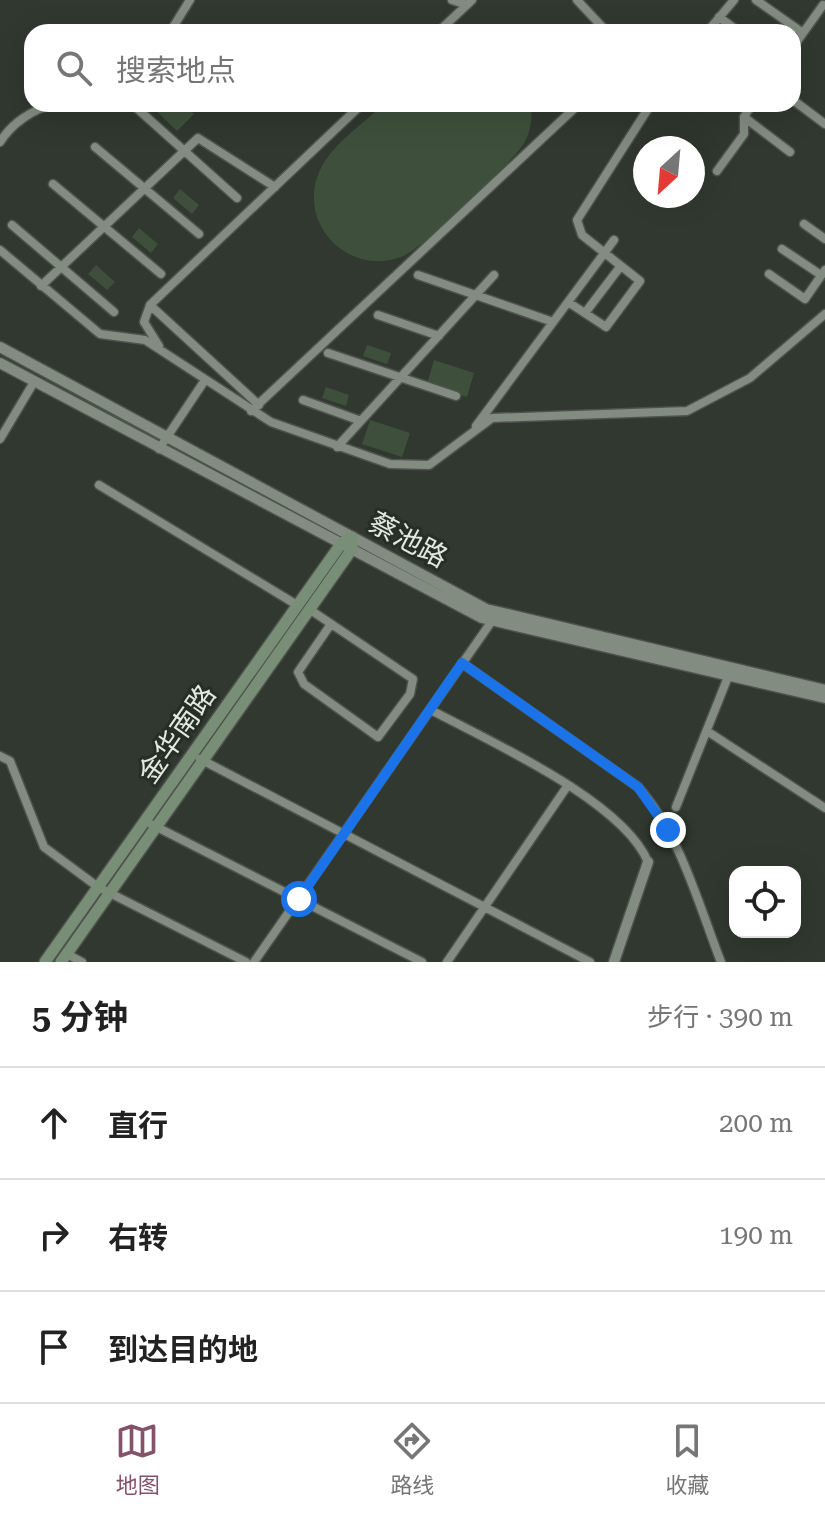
<!DOCTYPE html>
<html lang="zh">
<head>
<meta charset="utf-8">
<style>
  :root { --surface:#fff; --page:#f2f2f2; --text:#222; --muted:#767676; --line:#e0e0e0; --accent:#855369 }
  body { margin:0; font-family:"Roboto Serif","Noto Sans SC",serif; background:var(--page); color:var(--text) }
  .controls { position:absolute; right:24px; bottom:24px; display:grid; overflow:hidden; border-radius:16px; box-shadow:0 8px 32px #0002 }
  .controls button { width:72px; height:72px; display:grid; place-items:center; padding:0; border:0; border-bottom:2px solid var(--line); background:var(--surface); color:var(--text); font:40px sans-serif }
  .compass { position:absolute; left:633px; top:136px; width:72px; height:72px; border-radius:50%; background:var(--surface); box-shadow:0 8px 32px #0002; rotate:206deg }
  .stop { position:absolute; width:24px; height:24px; margin:-18px; border:6px solid #1a73e8; border-radius:50%; background:#fff }
  .stop.end { background:#1a73e8; border-color:#fff; box-shadow:0 2px 8px #0008 }
  .list { margin:0; padding:0; list-style:none }
  h2 { display:flex; justify-content:space-between; align-items:center; height:104px; margin:0; padding:0 32px; font-size:34px }
  h2 small { font-size:26px; font-weight:400; color:var(--muted) }
  .list li { display:grid; grid-template-columns:52px 1fr auto; gap:24px; align-items:center; box-sizing:border-box; height:112px; padding:0 32px; border-top:2px solid var(--line) }
  .list b { display:block; font-size:30px; white-space:nowrap }
  .list em { font-size:26px; font-style:normal; color:var(--muted) }
  .icon { flex:none; width:44px; height:44px; fill:none; stroke:currentColor; stroke-width:2; stroke-linecap:round; stroke-linejoin:round }
  .map { position:relative; flex:none; width:825px; height:962px; overflow:hidden }
  .search { position:absolute; background:var(--surface); box-shadow:0 8px 32px #0002; left:24px; right:24px; top:24px; height:88px; display:flex; align-items:center; gap:20px; box-sizing:border-box; padding:0 28px; border-radius:24px; color:var(--muted); font-size:30px }
  .sheet { height:440px; background:var(--surface) }
  nav { display:flex; justify-content:space-around; align-items:center; box-sizing:border-box; height:112px; border-top:2px solid var(--line); background:var(--surface); font-size:22px; color:var(--muted) }
  nav a { display:grid; justify-items:center; gap:4px }
  nav .on { color:var(--accent) }
  .map>svg:first-child { display:block }
  .green { fill:#3e503c }
  .lines { fill:none; stroke-linecap:round; stroke-linejoin:round }
  .minor-casing { stroke:#4d534c; stroke-width:11 }
  .tertiary-casing { stroke:#4d534c; stroke-width:13 }
  .secondary-casing { stroke:#4d534c; stroke-width:14 }
  .minor { stroke:#828c81; stroke-width:8 }
  .tertiary { stroke:#828c81; stroke-width:10 }
  .secondary { stroke:#788e76; stroke-width:11 }
  .route { stroke:#1a73e8; stroke-width:10 }
  .labels { text-anchor:middle; dominant-baseline:central; stroke-width:6; stroke-linejoin:round; paint-order:stroke }
  .street-label { font-size:28px; fill:#e2e8e2; stroke:#262e25 }
</style>
</head>
<body>
<div class="map">
<svg width="825" height="962" viewBox="0 0 825 962">
  <rect width="100%" height="100%" fill="#30382f"/>
  <!-- green -->
  <path class="green" d="M149 104H184L194 114 177 131Z
    M384 104H531C533 120 530 138 519 150 502 171 422 250 401 257 346 277 296 221 320 170 332 144 364 123 384 104Z
    M180 189 199 205 192 214 173 198Z
    M139 228 158 244 151 253 132 237Z
    M96 265 115 282 107 290 88 274Z
    M367 345 391 353 387 364 363 356Z
    M434 360 474 373 467 397 427 384Z
    M326 387 349 395 346 406 322 398Z
    M370 420 410 433 402 457 362 444Z"/>
  <g class="lines">
    <!-- minor casing -->
    <g class="minor-casing">
      <path id="minor" d="M452 0 467 5
        M577 0 607 32
        M756 0 803 33
        M719 17 739 32
        M170 32 190 0
        M438 32 472 0
        M707 32 734 0
        M793 47 823 5
        M793 100 825 124
        M132 104 237 198
        M744 117 790 152
        M0 142C12 123 32 110 53 104
        M95 147 199 234
        M717 171 744 134V117L752 104
        M53 184 161 274
        M804 224 825 239
        M12 225 114 312
        M782 249 821 275
        M0 250 100 334 145 340 271 422 390 464 429 465 492 418 687 411 750 378 825 314
        M769 274 805 299 825 270
        M418 275 553 322
        M41 286 198 138 275 187
        M568 302 606 327 640 281 582 235 577 220 651 104
        M150 305 259 405
        M585 313 620 267
        M378 315 439 336
        M159 346 144 322 150 305 362 104
        M328 353 456 396
        M303 400 361 421
        M251 411 579 104
        M476 426 614 240
        M0 439 34 382
        M337 447 494 275
        M159 449 205 380
        M99 485 297 605
        M309 609 413 679 410 694 378 737 304 684 298 672 331 624
        M462 663 638 787C680 834 698 903 721 962
        M431 710C489 741 623 801 648 862
        M707 731 825 808
        M0 756 10 761 44 847 98 887 246 962
        M200 759 590 962
        M676 807 730 672
        M145 821 422 962
        M67 954 82 962
        M254 962 494 618
        M447 962 566 788"/>
    </g>
    <!-- tertiary casing -->
    <g class="tertiary-casing">
      <path id="tertiary" d="M0 347 486 609 825 690
        M0 363 482 618 825 698
        M614 962 648 862"/>
    </g>
    <!-- secondary casing -->
    <g class="secondary-casing">
      <path id="secondary" d="M45 962 341 544 352 537
        M61 962 352 549V537"/>
    </g>
    <!-- minor -->
    <use href="#minor" class="minor"/>
    <!-- tertiary -->
    <use href="#tertiary" class="tertiary"/>
    <!-- secondary -->
    <use href="#secondary" class="secondary"/>
  </g>
  <g class="lines">
    <!-- route -->
    <path class="route" d="M299 899 462 663 638 787 668 830"/>
  </g>
  <g class="labels">
    <!-- street labels -->
    <g class="street-label">
      <text transform="translate(408 540) rotate(28)">蔡池路</text>
      <text transform="translate(177 734) rotate(-55)">金华南路</text>
    </g>
  </g>
</svg>
<div class="controls">
<button><svg class="icon" aria-label="locate" viewBox="0 0 24 24"><circle cx="12" cy="12" r="6"/><path d="M12 2v4M12 18v4M2 12h4M18 12h4"/></svg></button>
</div>
<svg class="compass" viewBox="-18 -18 36 36"><path d="M0-13l5 13h-10z" fill="#e53935"/><path d="M0 13l5-13h-10z" fill="#767676"/></svg>
<div class="stop" style="left:299px;top:899px"></div>
<div class="stop end" style="left:668px;top:830px"></div>
<div class="search"><svg class="icon" aria-label="search" viewBox="0 0 24 24"><circle cx="10" cy="10" r="6"/><path d="M15 15l6 6"/></svg>搜索地点</div>
</div>
<section class="sheet">
<h2>5 分钟<small>步行 · 390 m</small></h2>
<ul class="list">
<li><svg class="icon" aria-label="ahead" viewBox="0 0 24 24"><path d="M12 20V5M6 11l6-6 6 6"/></svg><div><b>直行</b></div><em>200 m</em></li>
<li><svg class="icon" aria-label="right" viewBox="0 0 24 24"><path d="M7 20v-9h11M14 6l5 5-5 5"/></svg><div><b>右转</b></div><em>190 m</em></li>
<li><svg class="icon" aria-label="arrive" viewBox="0 0 24 24"><path d="M6 21V4h12l-3 4 3 4H6"/></svg><div><b>到达目的地</b></div></li>
</ul>
</section>
<nav>
<a class="on"><svg class="icon" aria-label="map" viewBox="0 0 24 24"><path d="M3 6l6-2 6 2 6-2v14l-6 2-6-2-6 2zM9 4v14M15 6v14"/></svg>地图</a>
<a><svg class="icon" aria-label="directions" viewBox="0 0 24 24"><path d="M12 3l9 9-9 9-9-9zM9 14v-3h6M13 9l2 2-2 2"/></svg>路线</a>
<a><svg class="icon" aria-label="saved" viewBox="0 0 24 24"><path d="M7 4h10v16l-5-4-5 4z"/></svg>收藏</a>
</nav>
</body>
</html>
